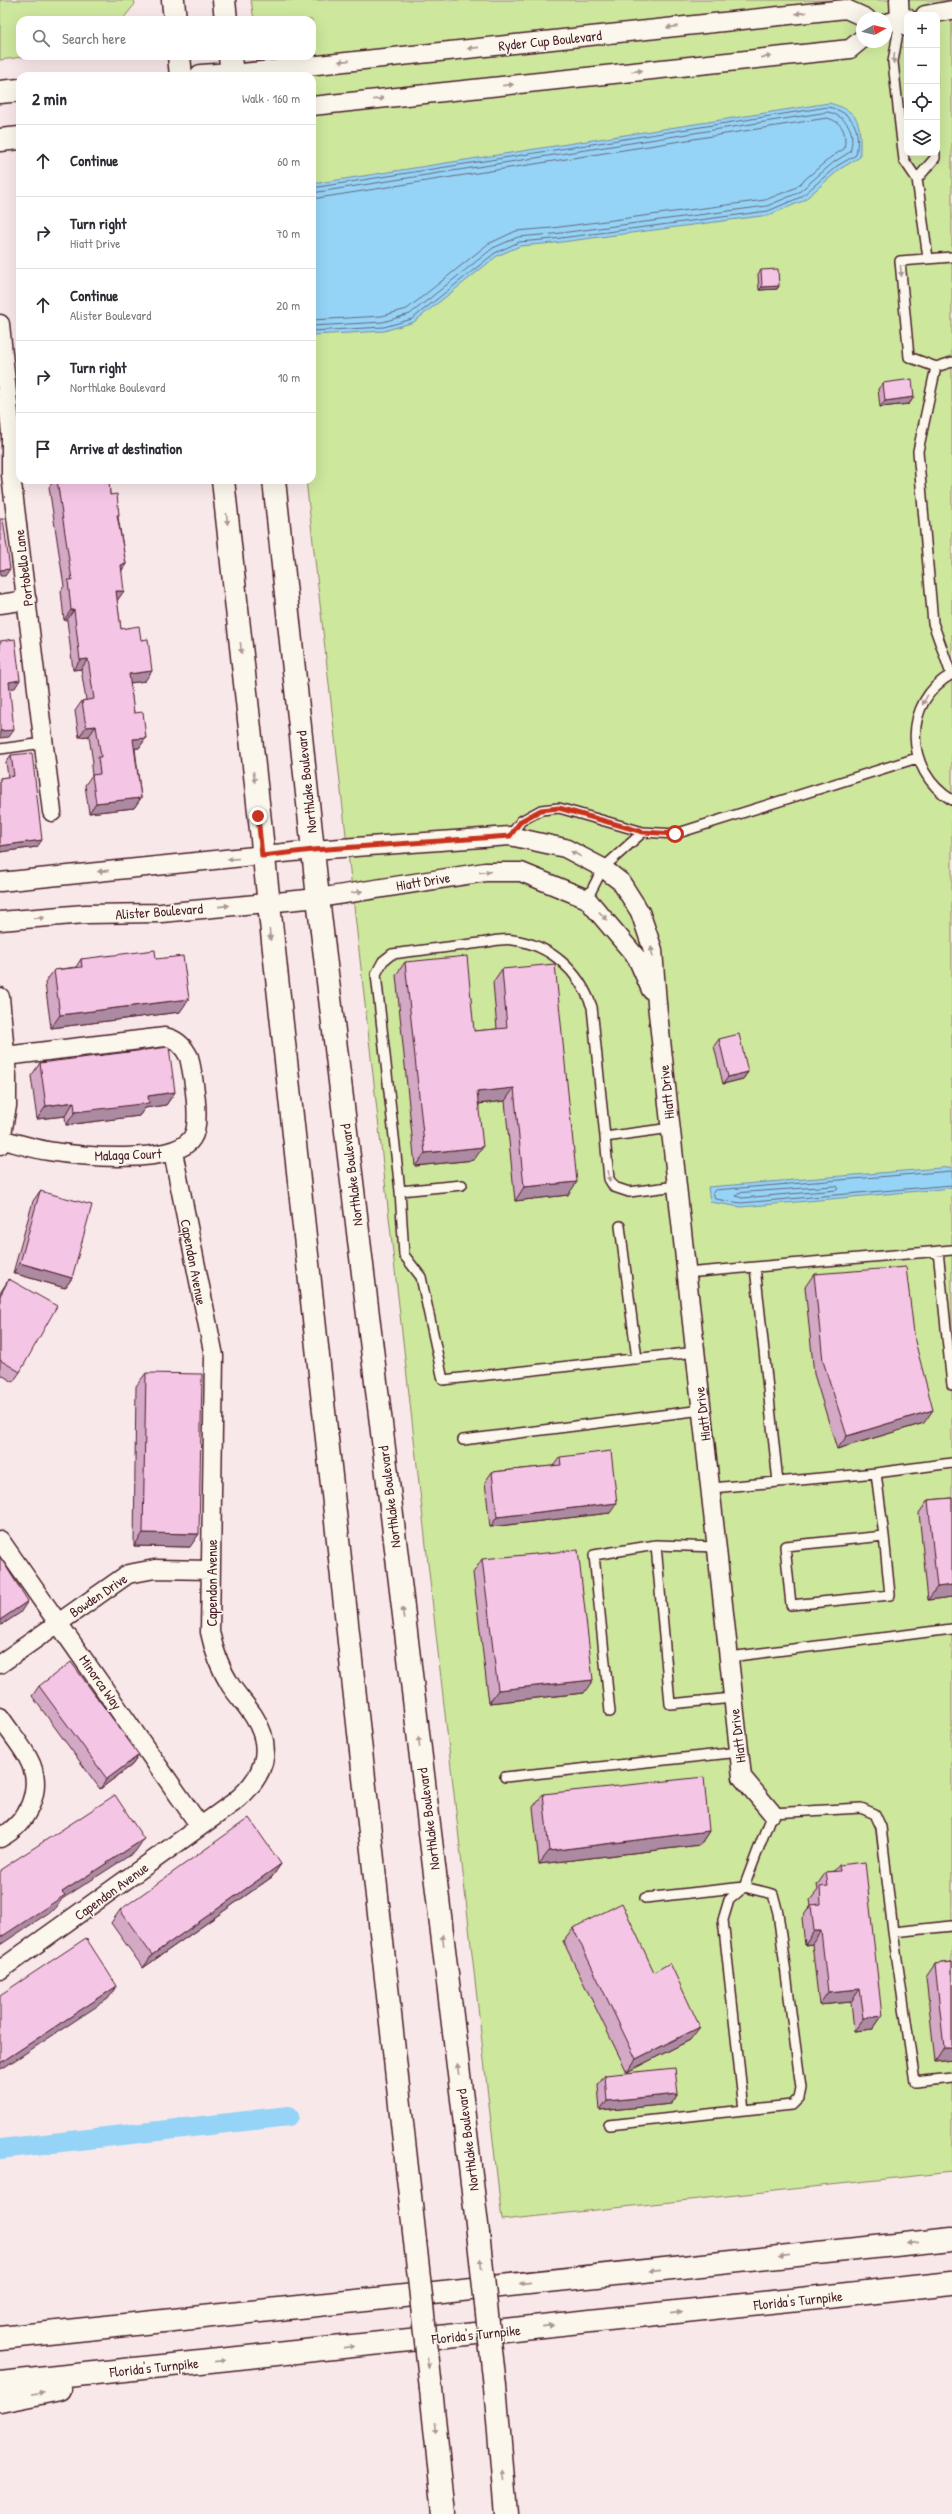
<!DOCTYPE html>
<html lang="en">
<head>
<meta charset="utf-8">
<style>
  :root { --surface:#fff; --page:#f7f7f7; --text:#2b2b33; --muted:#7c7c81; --line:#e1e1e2 }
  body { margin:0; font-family:"Patrick Hand",sans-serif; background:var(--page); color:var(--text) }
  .controls { position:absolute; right:12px; top:12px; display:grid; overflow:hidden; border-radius:8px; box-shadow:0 4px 16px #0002 }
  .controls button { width:36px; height:36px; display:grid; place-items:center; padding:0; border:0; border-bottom:1px solid var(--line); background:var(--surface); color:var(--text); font:20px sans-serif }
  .compass { position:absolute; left:856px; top:12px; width:36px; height:36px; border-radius:50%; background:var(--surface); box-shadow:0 4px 16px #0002; rotate:82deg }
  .stop { position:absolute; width:12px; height:12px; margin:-9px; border:3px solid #c8321e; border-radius:50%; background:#fff }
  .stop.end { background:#c8321e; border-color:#fff; box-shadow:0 1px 4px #0008 }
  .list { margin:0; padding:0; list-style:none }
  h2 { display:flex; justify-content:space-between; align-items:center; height:52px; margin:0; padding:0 16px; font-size:17px }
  h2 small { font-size:13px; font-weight:400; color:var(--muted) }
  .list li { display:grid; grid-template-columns:26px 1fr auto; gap:12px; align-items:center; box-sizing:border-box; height:72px; padding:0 16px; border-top:1px solid var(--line) }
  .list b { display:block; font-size:15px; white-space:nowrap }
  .list p { margin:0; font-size:13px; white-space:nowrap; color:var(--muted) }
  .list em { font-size:13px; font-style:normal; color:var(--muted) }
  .icon { flex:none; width:22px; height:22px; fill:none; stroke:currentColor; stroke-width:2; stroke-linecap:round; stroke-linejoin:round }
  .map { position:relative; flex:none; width:952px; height:2514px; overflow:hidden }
  .search { position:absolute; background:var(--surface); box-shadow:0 4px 16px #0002; left:16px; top:16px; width:300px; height:44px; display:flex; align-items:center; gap:10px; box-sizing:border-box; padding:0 14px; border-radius:12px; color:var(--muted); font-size:15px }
  .panel { position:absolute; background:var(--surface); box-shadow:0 4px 16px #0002; left:16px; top:72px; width:300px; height:412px; border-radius:12px }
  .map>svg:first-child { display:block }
  .green { fill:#cde79d; stroke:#8c8364; fill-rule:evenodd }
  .water { fill:#95d4f6; stroke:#778ca5 }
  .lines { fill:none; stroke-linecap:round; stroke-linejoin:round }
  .shore { stroke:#68677c; stroke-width:1 }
  .canal { stroke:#95d4f6; stroke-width:20 }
  .lane-casing { stroke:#4a1f2b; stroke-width:12 }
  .street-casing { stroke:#4a1f2b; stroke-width:21 }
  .secondary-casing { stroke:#4a1f2b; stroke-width:25 }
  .highway-casing { stroke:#4a1f2b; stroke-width:25 }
  .lane { stroke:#fbf7ec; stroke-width:9 }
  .street { stroke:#fbf7ec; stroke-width:18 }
  .secondary { stroke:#fbf7ec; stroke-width:22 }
  .highway { stroke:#fbf7ec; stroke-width:22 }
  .secondary-bridge-casing { stroke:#4a1f2b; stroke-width:25; stroke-linecap:butt }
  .secondary-bridge { stroke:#fbf7ec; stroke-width:22 }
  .wall { fill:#d3a9c6; stroke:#4a1f2b }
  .shaded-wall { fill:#ac8aa1; stroke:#4a1f2b }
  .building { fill:#f5c5e6; stroke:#4a1f2b }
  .oneway { fill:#ab9695 }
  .route { stroke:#c8321e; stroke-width:5 }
  .labels { text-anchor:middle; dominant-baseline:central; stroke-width:3; stroke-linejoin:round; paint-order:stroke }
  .street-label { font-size:14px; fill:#4a1f2b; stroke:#fbf7ec }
</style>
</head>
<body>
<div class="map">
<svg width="952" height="2514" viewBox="0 0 952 2514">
  <rect width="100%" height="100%" fill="#f9e8ea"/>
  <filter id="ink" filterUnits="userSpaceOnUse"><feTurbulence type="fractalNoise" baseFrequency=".025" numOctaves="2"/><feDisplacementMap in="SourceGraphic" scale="8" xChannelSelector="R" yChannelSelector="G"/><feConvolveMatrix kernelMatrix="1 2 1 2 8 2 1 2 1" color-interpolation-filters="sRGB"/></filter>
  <g filter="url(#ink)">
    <!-- green -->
    <path class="green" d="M0 0H134L135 4 122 20H20V56H29L0 60Z
      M251 0H952V2172L502 2220 306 480H312V76H260L258 56H312V20H254ZM907 15H937V153H907ZM862 18H886V42H862Z"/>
    <!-- water -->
    <path class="water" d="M829 103C863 112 860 125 860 157L840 169 803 201 769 215 554 243 520 246 497 256 414 322 384 331 313 335 312 184Z
      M952 1167V1188L741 1207 710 1202 708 1187Z"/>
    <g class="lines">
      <!-- shore -->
      <path class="shore" d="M312 188 828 107C854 113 861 129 856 155L837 166 801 197 768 211 553 239 519 242 495 253 412 319 384 327 312 331
        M312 193 828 112C848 117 856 132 850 152L834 162 798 193 767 206 553 234 518 237 493 248 410 314 383 322 312 326
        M312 199 827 118C843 122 847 133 844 149L831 157 795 188 765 200 552 228 516 231 488 244 407 309 382 316 312 320
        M952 1171 715 1190 713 1192 715 1199 741 1203 952 1185
        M836 1186 838 1187 837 1190 742 1198 736 1196 738 1193Z"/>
      <!-- canal -->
      <path class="canal" d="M0 2149 289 2116"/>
      <!-- lane casing -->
      <g class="lane-casing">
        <path id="lane" d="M900 20 893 62 904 160 917 179 928 258
          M900 20 907 32
          M917 179 935 158V153
          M952 257 900 261 909 357 936 367 952 362
          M936 367 918 451 933 623 951 674
          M952 674C902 702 904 771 952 800
          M0 749 44 743
          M510 836 521 821 541 810 559 808 643 832 675 834 917 758
          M587 899 603 868 643 832
          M605 1137 609 1179 614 1187 629 1192 677 1186
          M462 1185 400 1191 376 974 383 961 392 954C421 950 451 947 480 943 490 942 503 938 513 940 551 945 579 971 592 1007L605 1137 671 1128
          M400 1191 404 1255 421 1277 443 1380 696 1352
          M620 1226 637 1359
          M938 1251 952 1385
          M755 1267 778 1482
          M686 1273 952 1250
          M463 1440 702 1410
          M876 1473 952 1463
          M712 1488 876 1473 884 1536 785 1546 791 1605 890 1595 884 1536
          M717 1547 656 1545 670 1704 733 1698
          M729 1657 952 1629
          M610 1712 594 1555 656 1545
          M505 1777 740 1752
          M744 1887 773 1894 778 1913 801 2088 799 2098 792 2105 744 2110 723 1920 729 1900Z
          M645 1898 744 1887 772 1813 861 1808 875 1814 881 1827 893 1932 915 2082 952 2078
          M893 1932 952 1926
          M609 2125 744 2110"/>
      </g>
      <!-- street casing -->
      <g class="street-casing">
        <path id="street" d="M899 0 900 20
          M925 15 952 10
          M886 23 907 18
          M232 74 846 9 866 18
          M312 106 850 49 862 39
          M0 324 11 433V475L52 812
          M0 604 27 600
          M0 882 313 850 510 836 565 848 603 868 621 882 640 912 653 950 657 1004 742 1777 772 1813
          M0 921 85 914 161 913 318 898 485 872H521L587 899 637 958 651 990
          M0 997 7 1076V1106L0 1145
          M0 1139C16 1143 31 1148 48 1151 77 1156 175 1166 192 1138 202 1124 193 1075 189 1057 184 1047 176 1039 165 1037L5 1056
          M0 1540 200 1826
          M0 1664 128 1574 155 1569 210 1570
          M0 1717C9 1731 20 1743 28 1758 45 1788 28 1823 0 1838
          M0 1970 233 1803C263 1779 276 1750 253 1715 246 1705 238 1696 231 1686 220 1669 214 1651 210 1632L214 1356 173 1152"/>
      </g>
      <!-- secondary casing -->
      <g class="secondary-casing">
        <path id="secondary" d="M173 0 175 20
          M224 0 226 20
          M179 56 181 76
          M230 56 232 76
          M201 76 232 74
          M0 92 20 90
          M0 140 20 138
          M223 480C284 1067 351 1654 415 2241
          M274 480 318 898 478 2233
          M495 2386 506 2514
          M431 2389 444 2514"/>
      </g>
      <!-- highway casing -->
      <g class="highway-casing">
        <path id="highway" d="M0 2338 952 2239
          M0 2383 952 2283
          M0 2401 60 2389"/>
      </g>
      <!-- lane -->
      <use href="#lane" class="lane"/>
      <!-- street -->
      <use href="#street" class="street"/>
      <!-- secondary -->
      <use href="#secondary" class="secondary"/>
      <!-- highway -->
      <use href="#highway" class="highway"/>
      <!-- secondary-bridge casing -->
      <g class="secondary-bridge-casing">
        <path id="secondary-bridge" d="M478 2233 495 2386
          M415 2241 431 2389"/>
      </g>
      <!-- secondary-bridge -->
      <use href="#secondary-bridge" class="secondary-bridge"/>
    </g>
    <!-- wall -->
    <path class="wall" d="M761 270 779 286 777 289 759 290 758 274Z
      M883 383 914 397 909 404 880 407 878 389Z
      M54 480H109L110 495 119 515 118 517 126 564 122 570 117 601 121 629 145 681 130 683 134 713 146 738 139 748H135L141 798 134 808 89 813 85 785 92 775 91 767 93 763 89 736 79 737 75 711 82 701 86 700 81 669 73 670 67 620H64L61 591 64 586 49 487Z
      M11 755 37 847 0 852V778L8 777 6 762Z
      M81 959H156L180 1012 51 1028 45 983 54 970 76 967Z
      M405 962 474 1031 497 1029 493 982 502 969 568 1195 515 1201 505 1101 479 1104 474 1160 415 1166 396 975Z
      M719 1039 748 1072 743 1079 723 1084 714 1046Z
      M40 1063 175 1092 166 1105 145 1108 139 1116 66 1125 65 1116 37 1119 31 1076Z
      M40 1191 72 1278 65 1288 13 1273 33 1201Z
      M814 1274 924 1423 837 1449 814 1374 805 1287Z
      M9 1279 20 1372 13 1382 0 1374V1293Z
      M146 1373 190 1547 134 1546 136 1386Z
      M560 1457 610 1513 490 1527 485 1482 492 1472 553 1466Z
      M952 1498V1597L928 1600 919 1513 928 1500Z
      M482 1559 584 1693 489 1703 473 1573Z
      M39 1686 139 1755 132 1765 100 1789 32 1696Z
      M543 1794 709 1831 700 1845 539 1864 533 1807Z
      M281 1864 272 1877 143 1968 111 1923 120 1910Z
      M839 1865 882 2016 873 2029 854 2031 851 2002 819 2005 812 1944 805 1945 802 1918 811 1905 810 1900 818 1890 817 1885 826 1872 834 1871Z
      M573 1928 654 1972 690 2040 627 2072 563 1941Z
      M952 1962V2060L935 2062 926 1977 935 1964Z
      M605 2075 678 2094 671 2104 600 2111 598 2085Z"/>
    <!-- shaded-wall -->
    <path class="shaded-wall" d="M779 286 777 289 759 290 762 287Z
      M914 397 909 404 880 407 885 401Z
      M126 564 119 574 121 565Z
      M10 569 5 576H0V570Z
      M116 591H124L117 601Z
      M71 610H74L67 620H64Z
      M88 659 81 669 73 670 80 660Z
      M152 671 145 681 122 684 129 674Z
      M20 680 15 688 3 689 9 682Z
      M96 726 89 736 79 737 86 727Z
      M14 730 9 737 0 738V731Z
      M146 738 139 748 126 749 133 739Z
      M141 798 134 808 89 813 96 803Z
      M42 840 37 847 0 852V846Z
      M189 999 180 1012 51 1028 60 1015Z
      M748 1072 743 1079 723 1084 728 1077Z
      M514 1088 505 1101 468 1105 477 1092Z
      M175 1092 166 1105 145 1108 139 1116 66 1125 75 1112 148 1096Z
      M74 1102 65 1116 37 1119 46 1106Z
      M483 1147 474 1160 415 1166 425 1153Z
      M577 1182 568 1195 515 1201 524 1187Z
      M20 1263 72 1278 65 1288 13 1273Z
      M933 1410 924 1423 837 1449 847 1436Z
      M617 1503 610 1513 490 1527 497 1517Z
      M143 1533 199 1534 190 1547 134 1546Z
      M952 1585V1597L928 1600 937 1587Z
      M28 1601 20 1613 0 1626V1620Z
      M593 1680 584 1693 489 1703 498 1690Z
      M139 1755 132 1765 100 1789 107 1779Z
      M709 1831 700 1845 539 1864 549 1851Z
      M144 1839 135 1852 62 1899 56 1908 0 1945V1939L1 1937 62 1892Z
      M281 1864 272 1877 143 1968 152 1955Z
      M814 1931H821L812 1944 805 1945Z
      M117 1986 108 1999 0 2070V2063Z
      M860 1989 851 2002 819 2005 828 1992Z
      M882 2016 873 2029 854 2031 864 2018Z
      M700 2027 690 2040 627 2072 636 2059Z
      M944 2048H952V2060L935 2062Z
      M678 2094 671 2104 600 2111 607 2101Z"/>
    <!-- building -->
    <path class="building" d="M778 269 779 286 762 287 761 270Z
      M912 379 914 397 885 401 883 383Z
      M57 480H109L110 495 117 494 119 515H117L126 564 121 565 124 591H116L121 629 139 626 141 640 148 639 152 671 129 674 134 713 143 712 146 738 133 739 141 798 96 803 92 775 100 774 98 757H101L96 726 86 727 82 701 94 699 88 659 80 660 74 610H71L68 580H72Z
      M0 519H3L10 569 0 570Z
      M15 639 20 680 9 682 14 730 0 731V641Z
      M32 753 42 840 0 846V778L14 776 11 755Z
      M155 950 156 959 183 956 189 999 60 1015 54 970 82 967 81 959Z
      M467 956 474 1031 507 1028 502 969 555 964 577 1182 524 1187 514 1088 477 1092 483 1147 425 1153 405 962Z
      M739 1034 748 1072 728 1077 719 1039Z
      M169 1047 175 1092 148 1096 149 1103 75 1112 74 1102 46 1106 40 1063Z
      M40 1191 92 1205 72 1278 20 1263Z
      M906 1267 915 1341 933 1410 847 1436 823 1361 814 1274Z
      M9 1279 57 1306 20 1372 0 1360V1296Z
      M146 1373 202 1374 199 1534 143 1533Z
      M611 1451 617 1503 497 1517 492 1472 561 1465 560 1457Z
      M952 1498V1585L937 1587 928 1500Z
      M578 1550 593 1680 498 1690 482 1559Z
      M0 1557 28 1601 0 1620Z
      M71 1662 139 1755 107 1779 39 1686Z
      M704 1777 709 1831 549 1851 543 1794Z
      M115 1795 144 1839 62 1892 65 1895 1 1937 0 1934V1870Z
      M249 1818 281 1864 152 1955 120 1910Z
      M865 1862 882 2016 864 2018 860 1989 828 1992 821 1931H814L811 1905 821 1904 820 1887 828 1886 826 1872 840 1871 839 1865Z
      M622 1903 654 1972 670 1963 700 2027 636 2059 573 1928Z
      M86 1938 117 1986 0 2063V1995Z
      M952 1962V2048H944L935 1964Z
      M675 2068 678 2094 607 2101 605 2075Z"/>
    <!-- one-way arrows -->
    <defs><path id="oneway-solid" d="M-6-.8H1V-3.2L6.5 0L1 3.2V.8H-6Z"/></defs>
    <g class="oneway">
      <use href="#oneway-solid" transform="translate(801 13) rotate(174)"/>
      <use href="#oneway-solid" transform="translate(672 27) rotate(174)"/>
      <use href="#oneway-solid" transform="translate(473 48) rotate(174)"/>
      <use href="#oneway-solid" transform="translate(766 57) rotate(-6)"/>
      <use href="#oneway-solid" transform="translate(894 58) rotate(95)"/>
      <use href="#oneway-solid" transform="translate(344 61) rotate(174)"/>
      <use href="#oneway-solid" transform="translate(637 71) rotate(-6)"/>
      <use href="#oneway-solid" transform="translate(508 85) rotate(-6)"/>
      <use href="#oneway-solid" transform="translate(379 99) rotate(-6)"/>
      <use href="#oneway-solid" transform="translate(901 271) rotate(84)"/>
      <use href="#oneway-solid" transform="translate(227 519) rotate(84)"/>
      <use href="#oneway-solid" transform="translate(241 648) rotate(84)"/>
      <use href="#oneway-solid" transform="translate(925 700) rotate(118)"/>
      <use href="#oneway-solid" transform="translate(254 777) rotate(84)"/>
      <use href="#oneway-solid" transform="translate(576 854) rotate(-152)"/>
      <use href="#oneway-solid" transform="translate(233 859) rotate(175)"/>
      <use href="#oneway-solid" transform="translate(103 871) rotate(174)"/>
      <use href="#oneway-solid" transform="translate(485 872) rotate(-4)"/>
      <use href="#oneway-solid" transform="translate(357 892) rotate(-9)"/>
      <use href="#oneway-solid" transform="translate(224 906) rotate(-6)"/>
      <use href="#oneway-solid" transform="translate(603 916) rotate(47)"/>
      <use href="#oneway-solid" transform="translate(39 918) rotate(-5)"/>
      <use href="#oneway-solid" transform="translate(270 935) rotate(84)"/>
      <use href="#oneway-solid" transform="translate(652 952) rotate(-100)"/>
      <use href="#oneway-solid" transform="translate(609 1176) rotate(82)"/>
      <use href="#oneway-solid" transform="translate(403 1613) rotate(-97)"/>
      <use href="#oneway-solid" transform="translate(419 1742) rotate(-97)"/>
      <use href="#oneway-solid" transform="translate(443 1940) rotate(-97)"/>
      <use href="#oneway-solid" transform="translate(458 2069) rotate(-97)"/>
      <use href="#oneway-solid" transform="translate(913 2243) rotate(174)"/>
      <use href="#oneway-solid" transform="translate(784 2256) rotate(174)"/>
      <use href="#oneway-solid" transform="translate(481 2264) rotate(-96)"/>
      <use href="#oneway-solid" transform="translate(655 2270) rotate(174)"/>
      <use href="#oneway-solid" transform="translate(525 2283) rotate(174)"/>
      <use href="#oneway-solid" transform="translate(677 2312) rotate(-6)"/>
      <use href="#oneway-solid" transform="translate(548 2326) rotate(-6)"/>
      <use href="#oneway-solid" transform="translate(349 2347) rotate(-6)"/>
      <use href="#oneway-solid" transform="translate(220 2361) rotate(-6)"/>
      <use href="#oneway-solid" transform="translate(428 2363) rotate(84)"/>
      <use href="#oneway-solid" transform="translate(38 2393) rotate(-11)"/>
      <use href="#oneway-solid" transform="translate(435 2428) rotate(84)"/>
      <use href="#oneway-solid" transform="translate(503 2475) rotate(-95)"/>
    </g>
  </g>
  <g class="lines" filter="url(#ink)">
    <!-- route -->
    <path class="route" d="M258 816 262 856 313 850 510 836 521 821 541 810 559 808 643 832 675 834"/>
  </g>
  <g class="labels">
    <!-- street labels -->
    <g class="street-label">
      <text transform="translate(550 40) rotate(-6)">Ryder Cup Boulevard</text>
      <text transform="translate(23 568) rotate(-97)">Portobello Lane</text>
      <text transform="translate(306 782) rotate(-96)">Northlake Boulevard</text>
      <text transform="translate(423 881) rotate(-9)">Hiatt Drive</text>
      <text transform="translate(159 911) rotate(-4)">Alister Boulevard</text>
      <text transform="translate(666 1092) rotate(-96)">Hiatt Drive</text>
      <text transform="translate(128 1154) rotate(-2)">Malaga Court</text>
      <text transform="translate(351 1175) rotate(-97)">Northlake Boulevard</text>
      <text transform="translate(194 1262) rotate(79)">Capendon Avenue</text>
      <text transform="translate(702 1414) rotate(-97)">Hiatt Drive</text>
      <text transform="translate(389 1497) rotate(-97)">Northlake Boulevard</text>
      <text transform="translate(211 1583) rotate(-90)">Capendon Avenue</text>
      <text transform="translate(98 1595) rotate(-34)">Bowden Drive</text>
      <text transform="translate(101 1682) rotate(55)">Minorca Way</text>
      <text transform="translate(737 1736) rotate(-97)">Hiatt Drive</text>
      <text transform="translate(428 1819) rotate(-97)">Northlake Boulevard</text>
      <text transform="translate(111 1891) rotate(-36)">Capendon Avenue</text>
      <text transform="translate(467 2140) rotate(-97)">Northlake Boulevard</text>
      <text transform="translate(798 2300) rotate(-6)">Florida's Turnpike</text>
      <text transform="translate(476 2334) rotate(-6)">Florida's Turnpike</text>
      <text transform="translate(154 2367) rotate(-6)">Florida's Turnpike</text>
    </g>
  </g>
</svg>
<div class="controls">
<button>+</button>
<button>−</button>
<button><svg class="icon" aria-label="locate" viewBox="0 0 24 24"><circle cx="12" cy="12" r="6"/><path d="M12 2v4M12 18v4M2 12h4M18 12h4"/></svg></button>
<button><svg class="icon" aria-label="layers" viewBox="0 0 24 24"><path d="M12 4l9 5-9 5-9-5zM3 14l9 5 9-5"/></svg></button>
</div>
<svg class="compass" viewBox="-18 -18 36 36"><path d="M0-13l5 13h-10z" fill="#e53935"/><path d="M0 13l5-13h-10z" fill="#7c7c81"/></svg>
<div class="stop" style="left:675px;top:834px"></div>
<div class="stop end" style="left:258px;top:816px"></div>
<div class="search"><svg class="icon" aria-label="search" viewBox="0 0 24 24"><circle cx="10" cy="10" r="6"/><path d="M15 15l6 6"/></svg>Search here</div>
<section class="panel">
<h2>2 min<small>Walk · 160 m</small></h2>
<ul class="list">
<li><svg class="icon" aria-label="ahead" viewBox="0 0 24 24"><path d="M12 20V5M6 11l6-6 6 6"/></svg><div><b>Continue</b></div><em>60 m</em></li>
<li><svg class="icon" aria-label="right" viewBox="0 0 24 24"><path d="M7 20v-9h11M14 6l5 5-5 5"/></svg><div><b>Turn right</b><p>Hiatt Drive</p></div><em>70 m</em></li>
<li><svg class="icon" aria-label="ahead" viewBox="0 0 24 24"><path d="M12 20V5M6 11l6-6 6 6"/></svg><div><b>Continue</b><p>Alister Boulevard</p></div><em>20 m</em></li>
<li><svg class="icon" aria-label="right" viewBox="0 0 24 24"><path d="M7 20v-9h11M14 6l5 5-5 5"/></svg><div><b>Turn right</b><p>Northlake Boulevard</p></div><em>10 m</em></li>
<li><svg class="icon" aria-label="arrive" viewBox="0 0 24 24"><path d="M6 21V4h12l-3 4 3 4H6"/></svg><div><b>Arrive at destination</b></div></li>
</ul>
</section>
</div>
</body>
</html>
